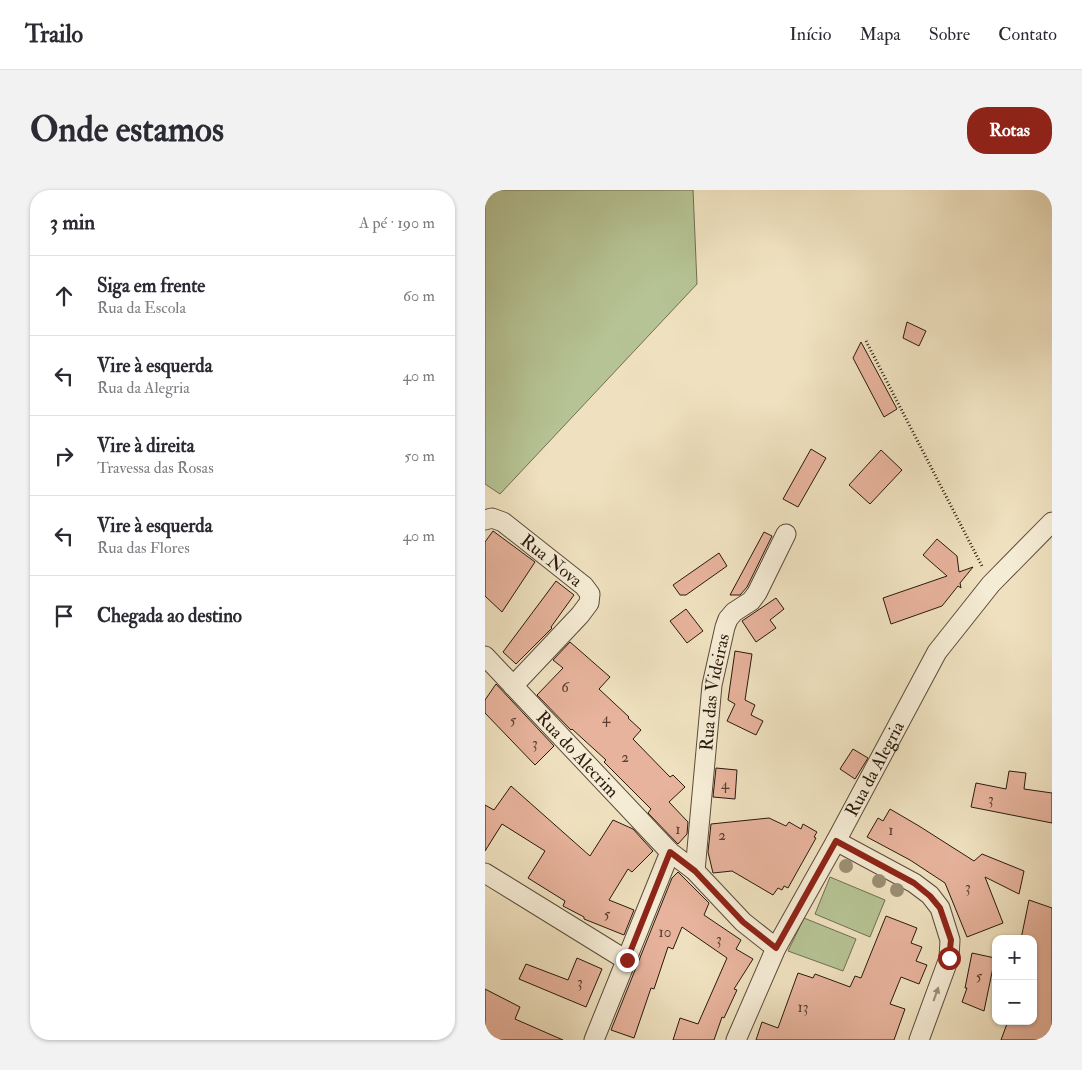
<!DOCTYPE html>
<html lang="pt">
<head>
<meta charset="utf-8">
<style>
  :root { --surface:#fff; --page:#f2f2f3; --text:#2b2b33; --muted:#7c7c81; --line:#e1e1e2; --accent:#8f2418 }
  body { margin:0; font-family:"IM FELL Double Pica",serif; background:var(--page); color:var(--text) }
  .controls { position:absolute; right:15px; bottom:15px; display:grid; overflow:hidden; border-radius:10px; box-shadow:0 1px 4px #0004 }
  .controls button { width:45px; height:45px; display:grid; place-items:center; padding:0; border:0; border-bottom:1px solid var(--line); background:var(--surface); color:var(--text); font:25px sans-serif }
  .stop { position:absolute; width:15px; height:15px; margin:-11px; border:4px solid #8f2418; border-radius:50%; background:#fff }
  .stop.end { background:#8f2418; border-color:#fff; box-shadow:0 1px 5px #0008 }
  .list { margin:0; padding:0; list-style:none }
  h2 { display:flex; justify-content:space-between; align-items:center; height:65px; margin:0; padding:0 20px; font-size:21px }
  h2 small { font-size:16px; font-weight:400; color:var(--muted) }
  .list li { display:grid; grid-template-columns:32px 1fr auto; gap:15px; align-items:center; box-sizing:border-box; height:80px; padding:0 20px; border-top:1px solid var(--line) }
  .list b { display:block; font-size:19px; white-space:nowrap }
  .list p { margin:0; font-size:16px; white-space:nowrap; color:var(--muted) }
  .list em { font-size:16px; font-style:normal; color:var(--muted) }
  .icon { flex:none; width:28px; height:28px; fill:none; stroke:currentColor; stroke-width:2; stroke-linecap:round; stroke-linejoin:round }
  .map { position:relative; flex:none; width:567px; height:850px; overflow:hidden; border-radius:20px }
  header { display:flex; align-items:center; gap:30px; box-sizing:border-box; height:70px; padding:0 25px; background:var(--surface); border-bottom:1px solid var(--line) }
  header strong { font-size:24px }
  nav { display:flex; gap:28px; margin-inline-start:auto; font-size:18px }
  .intro { display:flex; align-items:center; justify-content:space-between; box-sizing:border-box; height:120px; padding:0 30px }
  h1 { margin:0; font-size:35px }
  .button { padding:12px 22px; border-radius:20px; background:var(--accent); color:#fff; font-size:18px; font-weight:700 }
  main { display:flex; gap:30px; padding:0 30px }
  aside { flex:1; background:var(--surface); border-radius:20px; box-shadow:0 1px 4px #0004 }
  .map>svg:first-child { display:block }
  .green { fill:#b6c394; stroke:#706e51 }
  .building { fill:#e7b39c; stroke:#2a190e }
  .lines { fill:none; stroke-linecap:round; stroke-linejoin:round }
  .minor-casing { stroke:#5b4b3a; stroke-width:21 }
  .path { stroke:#2a190e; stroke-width:3; stroke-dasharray:1 2.5; stroke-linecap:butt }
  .minor { stroke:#f5ecd5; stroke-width:19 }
  .tree { fill:#9a8f74 }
  .oneway { fill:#9a8d7b }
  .route { stroke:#8f2418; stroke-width:6 }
  .labels { text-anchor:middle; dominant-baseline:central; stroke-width:4; stroke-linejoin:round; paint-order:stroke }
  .number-label { font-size:15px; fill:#594032 }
  .street-label { font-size:18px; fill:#2a190e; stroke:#f5ecd5 }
</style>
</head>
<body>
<header>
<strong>Trailo</strong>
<nav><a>Início</a><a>Mapa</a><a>Sobre</a><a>Contato</a></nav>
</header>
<div class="intro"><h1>Onde estamos</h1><a class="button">Rotas</a></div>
<main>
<aside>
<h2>3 min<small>A pé · 190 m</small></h2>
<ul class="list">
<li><svg class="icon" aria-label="ahead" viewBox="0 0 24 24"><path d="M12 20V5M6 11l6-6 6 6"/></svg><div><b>Siga em frente</b><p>Rua da Escola</p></div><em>60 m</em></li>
<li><svg class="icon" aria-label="left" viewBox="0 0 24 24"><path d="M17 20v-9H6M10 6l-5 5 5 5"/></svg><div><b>Vire à esquerda</b><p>Rua da Alegria</p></div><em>40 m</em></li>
<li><svg class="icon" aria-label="right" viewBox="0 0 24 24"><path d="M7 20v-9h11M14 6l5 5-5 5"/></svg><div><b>Vire à direita</b><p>Travessa das Rosas</p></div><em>50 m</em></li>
<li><svg class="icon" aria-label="left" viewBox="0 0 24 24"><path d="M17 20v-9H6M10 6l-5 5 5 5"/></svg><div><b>Vire à esquerda</b><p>Rua das Flores</p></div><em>40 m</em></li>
<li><svg class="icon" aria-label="arrive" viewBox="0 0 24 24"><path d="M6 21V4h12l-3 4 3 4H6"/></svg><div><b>Chegada ao destino</b></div></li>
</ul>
</aside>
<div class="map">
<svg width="567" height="850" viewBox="0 0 567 850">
  <rect width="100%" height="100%" fill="#efe1bf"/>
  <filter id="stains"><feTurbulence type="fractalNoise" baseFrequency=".004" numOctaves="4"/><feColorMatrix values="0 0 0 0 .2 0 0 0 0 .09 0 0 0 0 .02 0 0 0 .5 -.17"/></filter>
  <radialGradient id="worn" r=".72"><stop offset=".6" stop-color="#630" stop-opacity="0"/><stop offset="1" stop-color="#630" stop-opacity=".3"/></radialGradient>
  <!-- green -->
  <path class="green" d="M0 0H208L212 94 15 304 0 294Z
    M345 687 400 710 385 747 330 724Z
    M319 728 371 749 358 781 303 761Z"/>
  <!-- building -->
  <path class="building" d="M422 132 441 141 434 156 418 148Z
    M376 152 412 219 399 227 368 168Z
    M326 259 341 268 313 317 298 309Z
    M396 260 417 280 385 314 364 295Z
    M8 341 50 372 17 422 0 406V352Z
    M279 342 287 346 262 397 255 405H245Z
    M452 349 472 366 474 382 488 377 475 393 476 398 473 396 457 416 406 434 398 408 462 386 438 365Z
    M234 363 242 376 201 405H195L188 395Z
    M71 391 89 405 66 437 67 438 31 474 18 462Z
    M291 408 299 419 285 430 291 438 271 452 257 431Z
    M201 419 218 441 202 453 185 431Z
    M85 452 125 487 114 499 144 527 143 528 156 540 148 549 185 587 188 585 200 597 184 612 203 632 202 644 193 654 163 623 166 619 119 572 121 570 87 539 86 540 52 505 78 478 68 470Z
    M250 461 267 464 260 510 270 515 266 525 278 531 271 545 242 531 250 514 243 510Z
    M11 494 69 556 50 575 0 523V510Z
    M368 559 383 568 370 589 355 579Z
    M231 578 252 580 250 609 228 607Z
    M524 581 541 583 539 599 567 603V633L486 617 491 593 521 599Z
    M26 596 105 666 128 630 148 639 168 661 147 682 143 679 124 710 149 720 139 745 99 729V727L78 716 80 711 43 688 60 661 17 634 0 661V615L9 620Z
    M405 619 434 636 489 671 497 664 539 681 534 704 500 687 518 733 482 747 460 693 425 670 382 647 393 628 398 631Z
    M284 628 301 636 304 632 316 639 318 634 332 642 329 647 331 648 303 698 299 696 297 700 293 698 288 705 247 681 228 683 223 662 226 634Z
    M193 682 224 713 219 725 256 750 251 759 268 769 249 799 252 800 239 828 237 827 229 850H188L195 828 213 834 242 768 197 737 188 759 183 757 169 799 166 798 149 848 126 840 187 688Z
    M544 710 567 718V850H516L523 831H548V749H536Z
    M401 726 432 738 426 753 437 757 431 771 442 775 434 794 416 787 405 814 420 819 409 850H271L277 832 293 838 313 783 328 788 330 784 365 797 370 786 376 788Z
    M487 763 510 768 499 821 477 812 482 798H480Z
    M92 768 117 779 101 817 34 789 41 774 83 790Z
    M0 799 35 817 30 829 78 850H0Z"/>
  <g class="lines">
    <!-- minor casing -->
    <g class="minor-casing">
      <g id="minor">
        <path id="s1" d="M0 330 7 328 18 332 99 396 105 404 104 413 95 425 28 496"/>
        <path id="s2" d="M0 466 185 662 210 681 258 732 291 758"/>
        <path d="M351 651 429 693 445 705 455 718 465 750 464 768 434 850"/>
        <path id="s3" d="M210 681 227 495 240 437 243 429 249 422 266 411 272 403 301 344"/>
        <path d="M0 683 141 770"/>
        <path d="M109 850 185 662"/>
        <path id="s4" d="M251 850 291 758 351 651 452 462 506 394 567 332"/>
      </g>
    </g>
    <!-- path -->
    <path class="path" d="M381 151 498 378"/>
    <!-- minor -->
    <use href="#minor" class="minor"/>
  </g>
  <!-- trees -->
  <g class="tree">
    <circle cx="361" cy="676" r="7"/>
    <circle cx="394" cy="691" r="7"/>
    <circle cx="412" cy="700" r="7"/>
  </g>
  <!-- one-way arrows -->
  <defs><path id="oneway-solid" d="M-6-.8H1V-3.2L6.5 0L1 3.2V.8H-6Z" transform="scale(1.25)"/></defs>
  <use class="oneway" href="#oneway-solid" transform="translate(451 804) rotate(-70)"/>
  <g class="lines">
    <!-- route -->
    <path class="route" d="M142 770 185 662 210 681 258 732 291 758 351 651 429 693 445 706 455 718 466 750 464 768"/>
  </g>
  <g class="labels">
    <!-- number labels -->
    <g class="number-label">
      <text x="80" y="497">6</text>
      <text x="121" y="528">4</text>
      <text x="28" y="530">5</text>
      <text x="50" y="553">3</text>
      <text x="140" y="567">2</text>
      <text x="240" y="594">4</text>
      <text x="506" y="609">3</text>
      <text x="193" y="639">1</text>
      <text x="406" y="640">1</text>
      <text x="237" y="645">2</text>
      <text x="483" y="697">3</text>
      <text x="122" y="724">5</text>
      <text x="180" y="742">10</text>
      <text x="234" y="749">3</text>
      <text x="494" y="786">5</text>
      <text x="95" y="792">3</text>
      <text x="318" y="817">13</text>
    </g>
    <!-- street labels -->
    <g class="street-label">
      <text stroke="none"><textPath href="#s1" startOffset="81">Rua Nova</textPath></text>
      <text stroke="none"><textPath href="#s3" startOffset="180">Rua das Videiras</textPath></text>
      <text stroke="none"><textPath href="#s2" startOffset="135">Rua do Alecrim</textPath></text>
      <text stroke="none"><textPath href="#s4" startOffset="305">Rua da Alegria</textPath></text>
    </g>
  </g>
  <rect width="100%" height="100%" filter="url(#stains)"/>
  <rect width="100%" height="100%" fill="url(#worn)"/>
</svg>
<div class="controls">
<button>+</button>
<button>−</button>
</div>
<div class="stop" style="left:464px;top:768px"></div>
<div class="stop end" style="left:142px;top:770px"></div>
</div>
</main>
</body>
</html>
